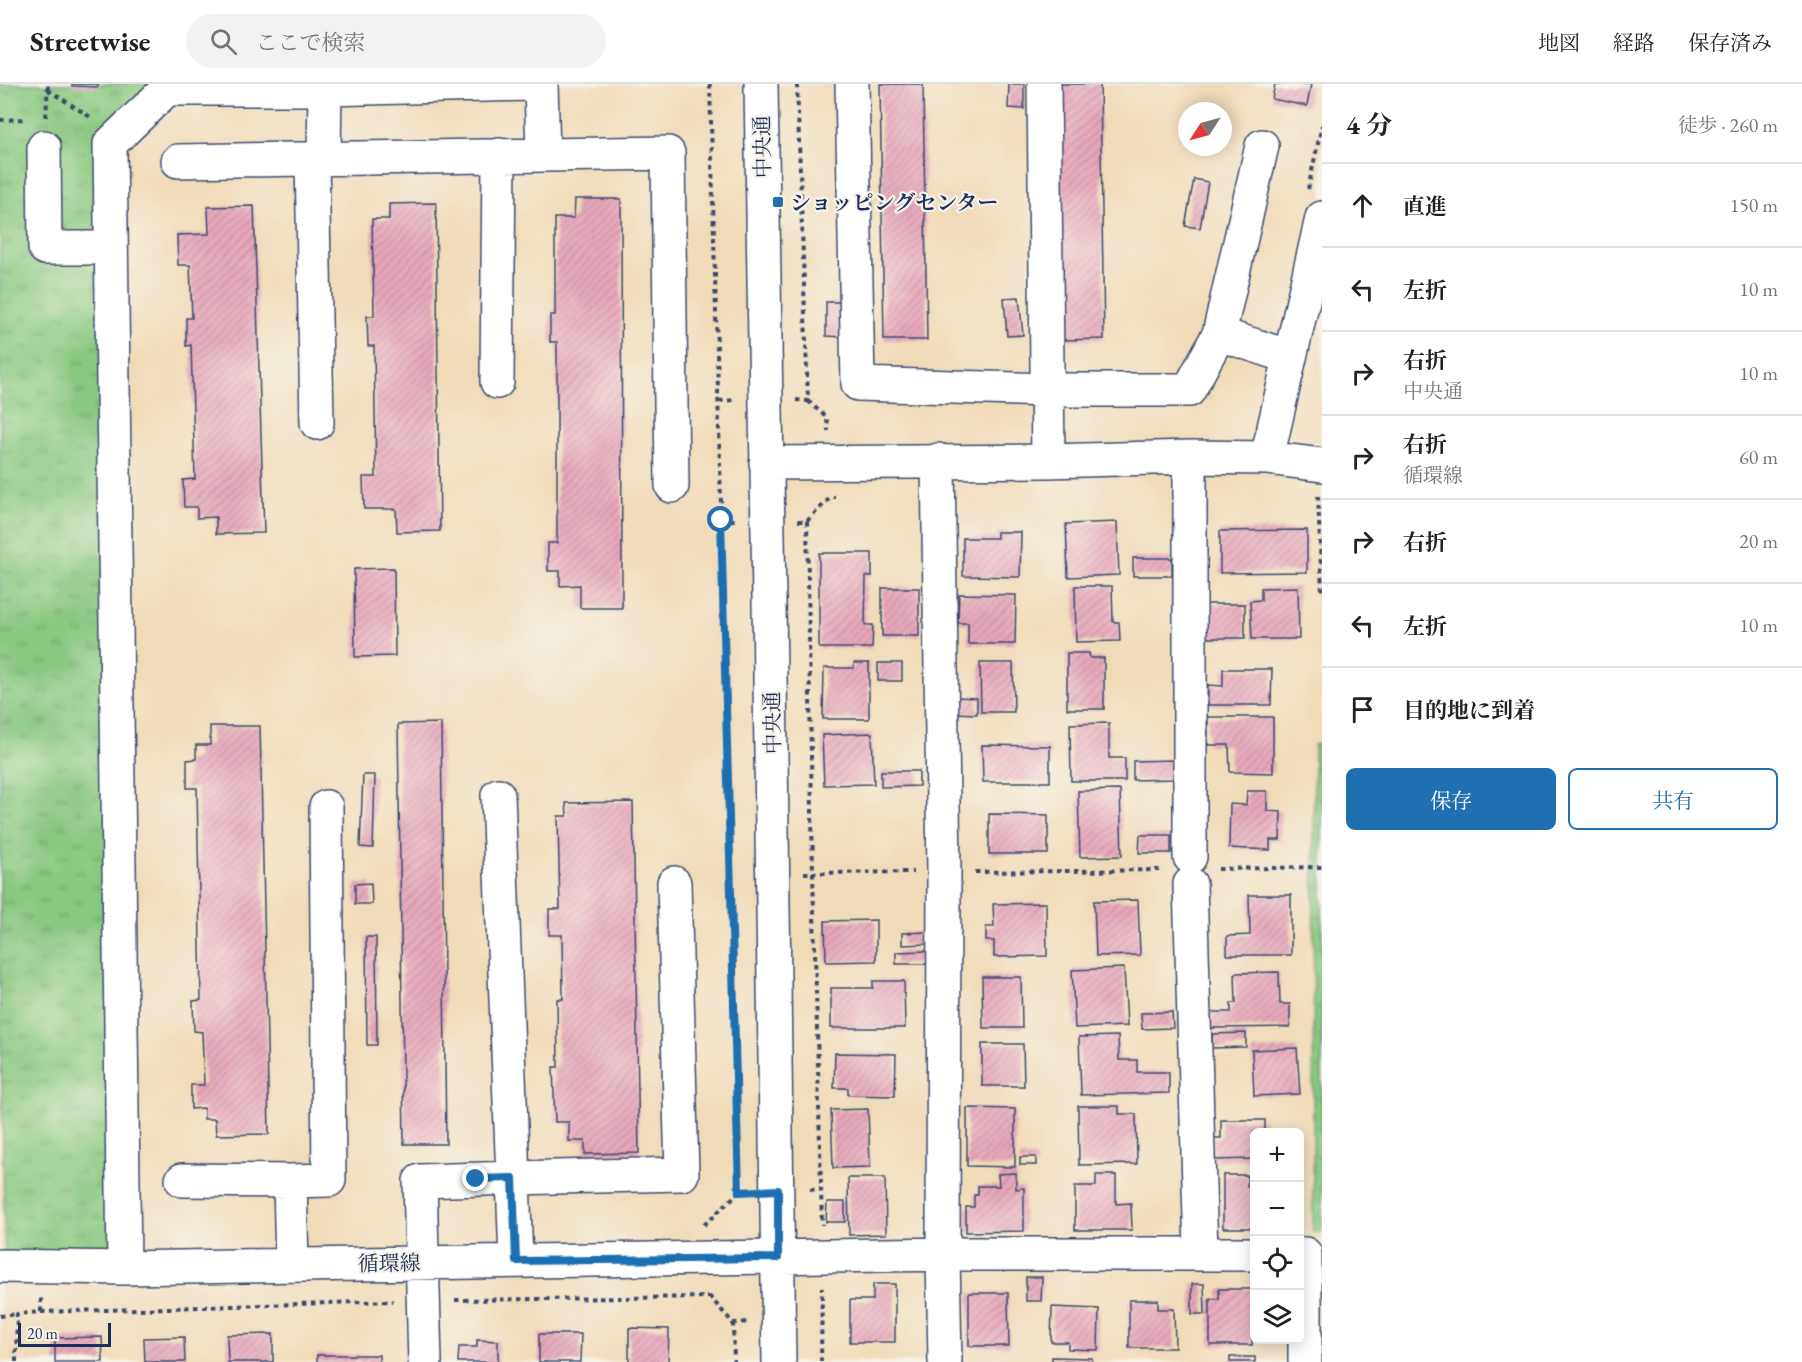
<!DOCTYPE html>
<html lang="ja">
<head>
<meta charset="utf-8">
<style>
  :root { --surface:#fff; --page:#f2f2f2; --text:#222; --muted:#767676; --line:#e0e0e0; --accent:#1f6fb2 }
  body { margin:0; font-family:"EB Garamond","Noto Serif JP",serif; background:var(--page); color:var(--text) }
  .controls { position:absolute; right:18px; bottom:18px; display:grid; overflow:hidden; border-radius:9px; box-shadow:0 3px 15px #0003 }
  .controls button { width:54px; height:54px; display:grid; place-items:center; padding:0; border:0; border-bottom:2px solid var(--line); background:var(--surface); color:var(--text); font:30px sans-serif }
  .compass { position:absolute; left:1178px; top:18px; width:54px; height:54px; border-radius:50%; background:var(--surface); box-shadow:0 3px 15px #0003; rotate:234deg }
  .scale { position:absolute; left:18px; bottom:15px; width:93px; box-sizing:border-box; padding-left:6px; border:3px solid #1b2f5e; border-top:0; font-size:16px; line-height:21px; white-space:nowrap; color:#1b2f5e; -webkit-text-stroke:4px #f7f3e8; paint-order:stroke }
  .stop { position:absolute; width:18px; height:18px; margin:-14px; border:4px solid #1f6fb2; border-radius:50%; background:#fff }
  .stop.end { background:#1f6fb2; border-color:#fff; box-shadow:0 2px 6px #0008 }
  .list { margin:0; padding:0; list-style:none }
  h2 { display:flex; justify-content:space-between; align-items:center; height:78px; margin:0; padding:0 24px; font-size:26px }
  h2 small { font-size:20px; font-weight:400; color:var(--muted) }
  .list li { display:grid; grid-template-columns:39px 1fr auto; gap:18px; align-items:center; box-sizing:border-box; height:84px; padding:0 24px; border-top:2px solid var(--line) }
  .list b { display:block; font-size:22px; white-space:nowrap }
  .list p { margin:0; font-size:20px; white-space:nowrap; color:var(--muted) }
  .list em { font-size:20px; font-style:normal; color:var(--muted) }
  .actions { display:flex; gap:12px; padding:18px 24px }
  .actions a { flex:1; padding:14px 0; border:2px solid var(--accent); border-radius:9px; text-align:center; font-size:21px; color:var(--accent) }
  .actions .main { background:var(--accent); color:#fff }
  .icon { flex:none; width:33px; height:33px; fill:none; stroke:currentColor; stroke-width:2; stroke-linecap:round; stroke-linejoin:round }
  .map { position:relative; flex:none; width:1322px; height:1278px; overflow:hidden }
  header { display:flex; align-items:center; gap:36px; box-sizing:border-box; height:84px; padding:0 30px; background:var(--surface); border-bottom:2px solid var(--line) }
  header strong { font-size:28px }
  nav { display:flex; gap:33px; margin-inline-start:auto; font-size:21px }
  .search { width:420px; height:54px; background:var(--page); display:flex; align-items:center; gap:15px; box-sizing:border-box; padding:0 21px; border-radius:33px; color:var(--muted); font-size:22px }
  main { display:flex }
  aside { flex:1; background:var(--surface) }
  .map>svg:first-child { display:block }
  .park { fill:url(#park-tufts); stroke:#527c6f; stroke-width:1.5 }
  .building { fill:url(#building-hatch) }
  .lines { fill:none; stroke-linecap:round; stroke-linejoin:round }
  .minor-casing { stroke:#3b496c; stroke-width:36 }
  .path { stroke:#3b496c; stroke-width:4; stroke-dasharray:4.5 4.5; stroke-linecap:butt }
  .minor { stroke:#fff; stroke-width:33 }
  .route { stroke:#1f6fb2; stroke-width:8 }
  .poi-dot { fill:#1f6fb2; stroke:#f7f3e8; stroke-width:2 }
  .labels { text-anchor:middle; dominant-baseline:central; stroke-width:4.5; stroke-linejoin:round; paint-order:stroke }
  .street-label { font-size:21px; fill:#1b2f5e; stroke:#f7f3e8 }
  .poi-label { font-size:21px; font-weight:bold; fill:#1b2f5e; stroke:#f7f3e8; text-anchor:start }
</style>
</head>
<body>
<header>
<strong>Streetwise</strong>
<div class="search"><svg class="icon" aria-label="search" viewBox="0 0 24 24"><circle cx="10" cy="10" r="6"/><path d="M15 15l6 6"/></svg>ここで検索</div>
<nav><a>地図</a><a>経路</a><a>保存済み</a></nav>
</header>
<main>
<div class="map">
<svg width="1322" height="1278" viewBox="0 0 1322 1278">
  <defs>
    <pattern id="park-tufts" width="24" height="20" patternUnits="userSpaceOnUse" patternTransform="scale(1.5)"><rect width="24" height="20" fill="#88c880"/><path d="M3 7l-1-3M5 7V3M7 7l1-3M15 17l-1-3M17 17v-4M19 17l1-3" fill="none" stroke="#6ea36c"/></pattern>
    <pattern id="building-hatch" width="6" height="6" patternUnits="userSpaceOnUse" patternTransform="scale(1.5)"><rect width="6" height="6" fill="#e8a8bc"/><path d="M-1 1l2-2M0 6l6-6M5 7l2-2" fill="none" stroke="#bb899c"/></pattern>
  </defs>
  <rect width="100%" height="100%" fill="#f7f3e8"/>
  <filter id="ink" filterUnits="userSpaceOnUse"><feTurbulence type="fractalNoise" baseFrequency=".0167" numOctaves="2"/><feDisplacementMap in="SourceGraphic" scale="12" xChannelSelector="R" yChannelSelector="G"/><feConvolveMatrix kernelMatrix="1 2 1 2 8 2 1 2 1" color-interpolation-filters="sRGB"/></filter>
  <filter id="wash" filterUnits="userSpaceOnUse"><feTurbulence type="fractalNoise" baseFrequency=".008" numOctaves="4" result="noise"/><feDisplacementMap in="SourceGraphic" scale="24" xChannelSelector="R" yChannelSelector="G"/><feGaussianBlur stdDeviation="1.35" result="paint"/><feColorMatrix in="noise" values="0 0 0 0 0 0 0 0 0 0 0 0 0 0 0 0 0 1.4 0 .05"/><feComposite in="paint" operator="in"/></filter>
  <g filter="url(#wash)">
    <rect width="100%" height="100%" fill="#f0dbb9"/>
    <!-- park -->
    <path class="park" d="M0 0H531L168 5 110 60 124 1184 5 1182 0 905Z
      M1322 660V1148H1313L1314 661Z"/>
    <g id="blocks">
      <!-- building -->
      <path class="building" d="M72 0H98V3L72 2Z
        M880 0H923L927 256H884Z
        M1009 0H1024V25L1008 24Z
        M1058 0H1100L1104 255 1061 256Z
        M1275 0H1311L1307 22 1272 15Z
        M1194 95 1208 98 1200 144 1185 142Z
        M575 115H621L622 524H580V501L560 502V487H548V459H557V258H550V231H555V134H574Z
        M436 119 440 447 397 448 396 425H364L363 393H376L374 262H368L367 232H374L372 135H389V120Z
        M254 122 264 449 216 450V433L197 434V423H184L183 396 195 395 191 261 186 262V234H192L190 181H178L177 151 209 150 208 123Z
        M1019 213 1023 251 1007 252 1004 214Z
        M826 218H843V253L826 252Z
        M1117 438 1119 491 1068 493 1066 440Z
        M1307 446V488L1220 489V447Z
        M997 448H1021L1020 493 963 492V454H997Z
        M819 469H872V492H866L865 541H873L872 564H819Z
        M1133 474H1172V492H1133Z
        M394 484 395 572 355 573 354 485Z
        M1075 502H1112L1113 538H1119L1120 557 1076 558Z
        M1298 503 1299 555H1252L1250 517 1261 516V504Z
        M882 504H919V552H882Z
        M959 510 1016 511 1015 560H968V539H958Z
        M1206 520H1245V554H1206Z
        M1067 569H1089L1090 574H1104V625H1067Z
        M854 579H869V635H823L824 584H854Z
        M878 579H902V597H878Z
        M980 579H1013L1014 628H981Z
        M1223 585H1272L1271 621H1208V601L1223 602Z
        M954 613 977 614V630L954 629Z
        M1208 633H1273V689L1230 688 1229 661H1208Z
        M441 639 446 1060H404L398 640Z
        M1109 639V674H1125V697H1071L1070 640Z
        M210 642H260L269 1050 216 1051 215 1035H204V1024L191 1025V1001H204L202 948 194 947 193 917 201 916 197 704H187V676L196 675V661H210Z
        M872 649 874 700 824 701 822 651Z
        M982 661 1050 662V698H983Z
        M1175 676 1176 695 1133 696V677Z
        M881 687H919V702L881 703Z
        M363 691H375L373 764 360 763Z
        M1120 706 1122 772 1080 773 1078 707Z
        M1247 707H1267V727L1281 728 1280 756H1270V766L1229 764 1230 720 1246 721Z
        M633 718 639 1069 585 1070V1057H569V1038H555L553 983H558L557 915H563L562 851H549V825H560L558 732H567L566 719Z
        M989 730 1048 731V770H989Z
        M1140 751H1171V769H1139Z
        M371 799 372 820H355V800Z
        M1249 811H1291V871H1227V852L1250 851Z
        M1138 816 1140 871 1096 872 1094 817Z
        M1046 819 1047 872 994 873V857H986V843H994L993 820Z
        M876 836V877L826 878 825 837Z
        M927 848V860L902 861V849Z
        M366 853H376L377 961H367Z
        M928 867V880H896V868Z
        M1124 884 1127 942 1075 944 1072 886Z
        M1279 888 1280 920H1290V943L1211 944V928H1231V919H1236L1235 889Z
        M982 893H1021L1022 944H983Z
        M873 897H904L905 944H831V904H873Z
        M1172 928 1173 944 1142 945 1141 929Z
        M1246 949V963L1212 964V950Z
        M1118 952 1119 976H1137V988H1169V1009L1081 1011 1079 953Z
        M982 960H1023L1024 1002H982Z
        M1297 964 1300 1010 1254 1012 1252 966Z
        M835 969 896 970 895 1012 848 1011V1004H834Z
        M1078 1022H1119V1030H1136L1137 1080 1079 1081Z
        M967 1024 1015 1025V1083L967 1082Z
        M868 1025 870 1083 833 1084 831 1026Z
        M1221 1036H1265V1048H1254V1075L1213 1076V1054H1221Z
        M1020 1073H1036V1081H1020Z
        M1016 1089V1105L1024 1104V1147L966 1148V1123H974V1111H978V1102H999L998 1090Z
        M1096 1091H1116V1120L1131 1119 1132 1146H1075V1102H1096Z
        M1223 1091H1247V1102H1254V1144H1223Z
        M848 1094H885L886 1150 849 1151Z
        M827 1118H845V1138H826Z
        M1026 1193H1042L1041 1217H1026Z
        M873 1200H895V1258H850V1216H873Z
        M1192 1200H1204L1205 1230H1192Z
        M1219 1205H1253L1252 1261H1210V1215H1219Z
        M969 1209H1008L1009 1262H969Z
        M1129 1216H1158V1225H1174L1175 1264H1129Z
        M1052 1223 1099 1225 1098 1266 1068 1265V1258H1051Z
        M629 1244 669 1245 668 1278H629Z
        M273 1250V1278H228L227 1251Z
        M539 1250H581L580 1278H539Z
        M102 1253 103 1278H55V1254Z
        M184 1253 185 1278H145L144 1254Z
        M477 1256 498 1257V1278H458L459 1263H477Z
        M317 1271H379V1278H317Z
        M1052 1273 1092 1274V1278H1052Z
        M1230 1273H1255V1278H1230Z"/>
    </g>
  </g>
  <g filter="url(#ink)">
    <use href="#blocks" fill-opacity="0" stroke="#3b496c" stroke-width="1.5"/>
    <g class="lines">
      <!-- minor casing -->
      <g class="minor-casing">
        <path id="minor" d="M541 0 543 71
          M761 0C766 426 777 852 779 1278
          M852 0 858 300 1046 306H1189L1219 250 1262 62
          M1044 0 1048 377
          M44 63 45 164H111
          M324 74 325 5
          M312 75 317 339
          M178 77 668 69 672 402
          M1219 250 1290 273
          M497 298 499 71
          M1190 373V773
          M1267 374 1322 134
          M938 376 944 788 943 1170 945 1278
          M766 379 1048 377 1190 373 1267 374 1322 381
          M1190 800 1201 1169
          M182 1096 290 1097
          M1305 1170V1278
          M516 1177 513 1094 682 1090 674 799
          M292 1181 290 1097 329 1096 326 723
          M0 1182 124 1184 943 1170H1254
          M124 1184 110 60 167 5H325L531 0
          M425 1278 420 1097 513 1094 498 711"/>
      </g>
      <!-- path -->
      <path class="path" d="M710 0 739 1108 746 1107
        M48 6 92 34
        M46 33 48 0
        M0 36 27 35
        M1308 105 1322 41
        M796 316 808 317 797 0
        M719 317 735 316
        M808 317 827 334 828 347
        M1318 412 1322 508
        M721 436H737
        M798 437H807L813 789 913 788
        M807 437 831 413H835
        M1218 785 1322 783
        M975 788 1162 786
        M804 789H813L822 1141
        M810 1106 820 1105
        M704 1141 739 1108
        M709 1212 733 1239 749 1238
        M455 1216 709 1213
        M41 1228 393 1217
        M0 1232 17 1230
        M733 1239 734 1278
        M16 1278 17 1230 41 1228V1214
        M821 1278 822 1203"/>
      <!-- minor -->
      <use href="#minor" class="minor"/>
    </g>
  </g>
  <g class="lines" filter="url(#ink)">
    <!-- route -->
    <path class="route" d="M476 1095 513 1094 516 1177 778 1174V1106L739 1108 721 436"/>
  </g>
  <!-- markers -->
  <rect class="poi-dot" x="772" y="112" width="12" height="12" rx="3"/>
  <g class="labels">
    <!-- street labels -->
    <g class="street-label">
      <text transform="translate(762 63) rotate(-91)">中央通</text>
      <text transform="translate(772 639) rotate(-91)">中央通</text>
      <text transform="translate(389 1179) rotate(-1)">循環線</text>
    </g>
    <!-- poi labels -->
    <g class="poi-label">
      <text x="790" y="118">ショッピングセンター</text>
    </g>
  </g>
</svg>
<div class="controls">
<button>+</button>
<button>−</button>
<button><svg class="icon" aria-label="locate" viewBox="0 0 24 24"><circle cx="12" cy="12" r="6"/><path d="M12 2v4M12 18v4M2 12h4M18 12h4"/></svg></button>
<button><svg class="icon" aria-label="layers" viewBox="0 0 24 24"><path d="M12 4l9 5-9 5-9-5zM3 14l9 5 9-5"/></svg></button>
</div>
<svg class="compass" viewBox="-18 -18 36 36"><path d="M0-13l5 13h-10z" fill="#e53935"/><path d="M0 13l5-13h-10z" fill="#767676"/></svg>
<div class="scale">20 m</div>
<div class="stop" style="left:721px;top:436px"></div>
<div class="stop end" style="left:476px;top:1095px"></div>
</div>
<aside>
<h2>4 分<small>徒歩 · 260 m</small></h2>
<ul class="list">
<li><svg class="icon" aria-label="ahead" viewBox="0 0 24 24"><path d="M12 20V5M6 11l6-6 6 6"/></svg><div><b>直進</b></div><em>150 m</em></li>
<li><svg class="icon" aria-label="left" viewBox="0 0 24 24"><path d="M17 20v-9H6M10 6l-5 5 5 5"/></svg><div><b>左折</b></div><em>10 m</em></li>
<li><svg class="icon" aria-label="right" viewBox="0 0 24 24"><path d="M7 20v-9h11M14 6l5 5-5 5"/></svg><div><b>右折</b><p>中央通</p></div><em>10 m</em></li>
<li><svg class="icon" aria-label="right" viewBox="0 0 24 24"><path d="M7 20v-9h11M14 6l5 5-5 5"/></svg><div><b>右折</b><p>循環線</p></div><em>60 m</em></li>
<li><svg class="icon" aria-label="right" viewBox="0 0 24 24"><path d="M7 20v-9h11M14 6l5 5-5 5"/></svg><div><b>右折</b></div><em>20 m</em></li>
<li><svg class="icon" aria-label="left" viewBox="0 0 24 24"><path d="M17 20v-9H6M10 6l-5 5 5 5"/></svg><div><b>左折</b></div><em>10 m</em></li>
<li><svg class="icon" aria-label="arrive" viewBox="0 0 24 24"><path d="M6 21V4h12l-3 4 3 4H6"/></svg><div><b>目的地に到着</b></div></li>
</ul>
<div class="actions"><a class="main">保存</a><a>共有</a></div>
</aside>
</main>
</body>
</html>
